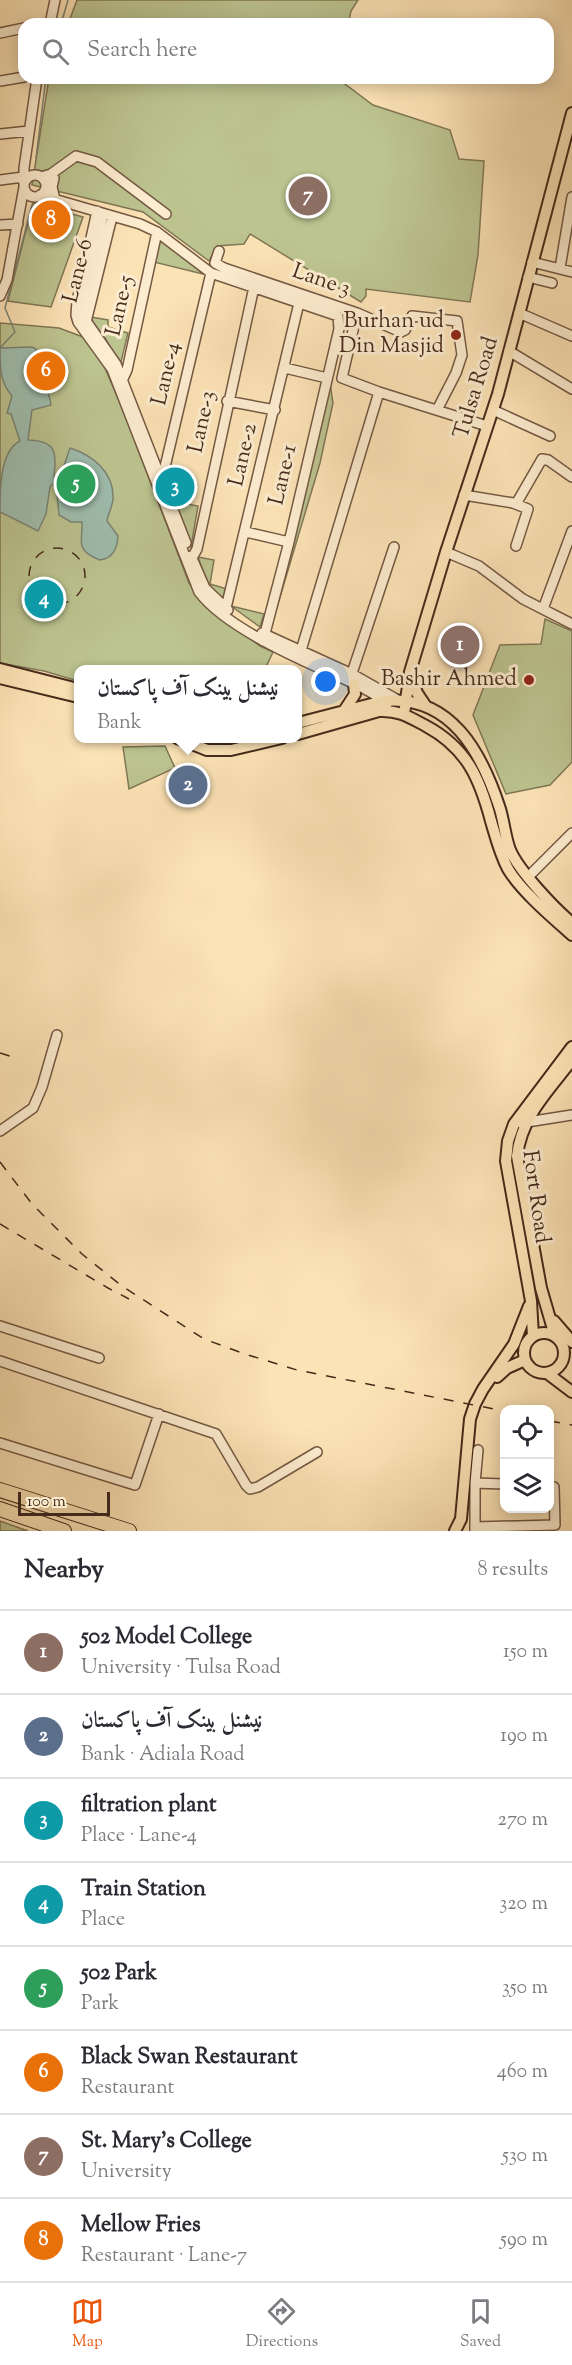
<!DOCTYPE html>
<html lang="en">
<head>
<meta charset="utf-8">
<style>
  :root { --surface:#fff; --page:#f7f7f7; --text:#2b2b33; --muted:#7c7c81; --line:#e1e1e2; --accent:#ea580c }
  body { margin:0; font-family:"Sorts Mill Goudy",Amiri,serif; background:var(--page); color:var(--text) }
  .controls { position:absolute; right:18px; bottom:18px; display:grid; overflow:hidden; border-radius:12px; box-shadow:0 3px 15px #0003 }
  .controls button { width:54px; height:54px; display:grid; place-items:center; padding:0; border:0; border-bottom:2px solid var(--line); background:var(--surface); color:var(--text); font:30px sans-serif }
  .scale { position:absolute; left:18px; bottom:15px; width:92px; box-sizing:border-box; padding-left:6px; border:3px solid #462a1b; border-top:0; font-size:16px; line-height:21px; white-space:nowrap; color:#462a1b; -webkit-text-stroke:4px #fdedd0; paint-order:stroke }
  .you { position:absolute; left:326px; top:682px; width:21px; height:21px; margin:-15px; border:4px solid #fff; border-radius:50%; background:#1a73e8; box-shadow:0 0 0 9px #1a73e833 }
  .badge { display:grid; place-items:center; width:39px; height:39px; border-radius:50%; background:var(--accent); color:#fff; font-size:20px; font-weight:700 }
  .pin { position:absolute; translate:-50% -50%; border:3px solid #fff; box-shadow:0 2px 6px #0006 }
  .popup { position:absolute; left:74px; top:665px; width:228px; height:78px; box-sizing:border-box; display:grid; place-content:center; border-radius:12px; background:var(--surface); filter:drop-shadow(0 2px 4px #0005); font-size:20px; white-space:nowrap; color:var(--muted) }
  .popup b { font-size:22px; color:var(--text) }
  .popup::after { content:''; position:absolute; left:50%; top:100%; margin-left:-12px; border:12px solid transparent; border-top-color:var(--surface) }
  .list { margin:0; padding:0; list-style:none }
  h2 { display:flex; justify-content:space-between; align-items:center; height:78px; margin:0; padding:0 24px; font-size:26px }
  h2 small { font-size:20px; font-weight:400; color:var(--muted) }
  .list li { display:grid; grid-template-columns:39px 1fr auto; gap:18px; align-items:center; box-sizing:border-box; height:84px; padding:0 24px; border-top:2px solid var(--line) }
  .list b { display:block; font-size:22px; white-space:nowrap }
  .list p { margin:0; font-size:20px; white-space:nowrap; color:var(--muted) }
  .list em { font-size:20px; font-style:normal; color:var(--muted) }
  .icon { flex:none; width:33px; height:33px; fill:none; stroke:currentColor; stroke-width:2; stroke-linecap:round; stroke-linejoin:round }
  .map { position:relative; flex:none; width:572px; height:1531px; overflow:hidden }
  .search { position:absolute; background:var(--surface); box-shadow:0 3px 15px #0003; left:18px; right:18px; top:18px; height:66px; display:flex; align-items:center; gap:15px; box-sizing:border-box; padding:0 21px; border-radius:18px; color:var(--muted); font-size:22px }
  .sheet { height:750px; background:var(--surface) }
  nav { display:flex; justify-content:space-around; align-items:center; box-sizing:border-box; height:84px; border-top:2px solid var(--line); background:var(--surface); font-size:16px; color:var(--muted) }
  nav a { display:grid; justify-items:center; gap:3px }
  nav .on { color:var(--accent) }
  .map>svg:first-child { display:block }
  .green { fill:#bcc490; stroke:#817756; stroke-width:1.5 }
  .water { fill:#9fbeaf; stroke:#7b8374; stroke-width:1.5 }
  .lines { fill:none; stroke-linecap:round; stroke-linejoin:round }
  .stream { stroke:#7b8374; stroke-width:1.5 }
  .minor-casing { stroke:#745842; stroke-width:12 }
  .major-casing { stroke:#462a1b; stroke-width:14 }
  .highway-casing { stroke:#462a1b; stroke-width:16 }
  .minor { stroke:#fdedd0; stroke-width:9 }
  .major { stroke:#fce3b6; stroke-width:10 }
  .highway { stroke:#fce3b6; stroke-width:14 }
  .rail { stroke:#462a1b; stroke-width:1.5; stroke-dasharray:10 10; stroke-linecap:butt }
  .poi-dot { fill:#8f2418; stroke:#fdedd0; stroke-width:2 }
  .labels { text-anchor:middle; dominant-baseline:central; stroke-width:6; stroke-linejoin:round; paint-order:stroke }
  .street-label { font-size:22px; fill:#462a1b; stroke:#fdedd0 }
  .poi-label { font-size:22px; fill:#462a1b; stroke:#fdedd0; text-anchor:end }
</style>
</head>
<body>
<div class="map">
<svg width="572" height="1531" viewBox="0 0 572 1531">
  <rect width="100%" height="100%" fill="#fce3b6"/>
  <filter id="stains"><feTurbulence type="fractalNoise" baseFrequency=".00333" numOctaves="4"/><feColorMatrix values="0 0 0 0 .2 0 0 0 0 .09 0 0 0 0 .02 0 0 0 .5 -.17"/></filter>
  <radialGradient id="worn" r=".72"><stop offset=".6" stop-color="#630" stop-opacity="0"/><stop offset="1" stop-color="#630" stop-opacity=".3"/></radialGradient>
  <!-- green -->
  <path class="green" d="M77 0H358L351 11 348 24H68Z
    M49 78H337L373 105 450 130 459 159 484 161 478 255 470 302 366 289V296L361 302 250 234 244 244 217 246 209 261 143 212 32 185Z
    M33 203 83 217 51 307 8 301Z
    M163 239 203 274 154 262 159 240Z
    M91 317 108 320V327L128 333 120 366 105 338 91 322Z
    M0 323 59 328 83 337 101 359 123 410 189 583 204 605 260 646 273 652 265 669 78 670V681L44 671 0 663Z
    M330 383 333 403 320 463 269 634Z
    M166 479 186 483 182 503 198 506 191 547Z
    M198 557 214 560 210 584 227 589 225 602 208 586Z
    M231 606 264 614 260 627Z
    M545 619 572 631V762L550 785 506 794 473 715 500 645 541 644Z
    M165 746 175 768 129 789 123 747Z
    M0 1521 28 1531H0Z"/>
  <!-- water -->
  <path class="water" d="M32 347 36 349 40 361 38 366C43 380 49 390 51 405L32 410 28 440C56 441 57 452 54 476L55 479 60 477 70 448C92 455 114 472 113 498 113 506 108 513 107 521L118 536C117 549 113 558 100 560 74 550 83 541 82 522H71L59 515 56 485 53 484 50 487 46 514 38 531 0 512C0 488 0 451 20 441L11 414 7 413 12 396C0 382 0 369 0 348Z"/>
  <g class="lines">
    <!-- stream -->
    <path class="stream" d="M61 24 68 0
      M36 158 46 78
      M0 348 15 332 5 308 32 205"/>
    <!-- minor casing -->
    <g class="minor-casing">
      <path id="minor" d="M50 24 55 0
        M0 33 24 28
        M0 81 24 77
        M0 134 29 131
        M24 186a11 11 0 1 1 22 0a11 11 0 1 1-22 0Z
        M41 177 51 174 76 156 97 162 166 214
        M54 178 52 187 55 199
        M0 180 23 177
        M24 184V168L37 78
        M40 195 140 224 157 232 211 273 338 316 339 329 289 542 263 641
        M97 211 77 301 76 315 78 322 112 369 199 592C224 625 288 654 326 671 346 680 370 689 387 704
        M103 214 82 315 116 364 186 543
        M0 225 18 224
        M219 251 215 263 224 268 357 313 342 378 379 392 487 426
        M532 262 572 272
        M560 268 572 197
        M528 277 552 283
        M0 296 7 280 24 187
        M357 313 401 332 405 330 412 316 457 321 462 355 456 373 437 410
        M519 313 572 336
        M86 322 111 221
        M509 351 572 389
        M285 368 327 378
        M122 381 127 370 157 232
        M227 401 275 410
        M493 410 550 436
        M159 476 164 471 211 273
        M464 495 513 503 528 509 516 546
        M516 504 542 459 548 460 572 477
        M246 532 289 542
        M446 552 479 566 523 599 572 624
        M191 556 205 588 228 610
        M189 560 192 558 197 549 254 287
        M543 609 572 531
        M225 612 299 303
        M262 633 352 674 396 699
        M299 657 379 392
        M350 679 394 547
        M528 877 572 833
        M521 1123 572 1115
        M0 1131 33 1108 42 1087 57 1035
        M0 1326 99 1358
        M0 1361 216 1434 246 1485 250 1489 258 1487 317 1452
        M0 1443 135 1485 159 1414
        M475 1483 504 1484
        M475 1527 555 1525 554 1487H550
        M475 1531V1483L478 1450"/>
    </g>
    <!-- major casing -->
    <g class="major-casing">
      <path id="major" d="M0 669 78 689
        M411 675 417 693 425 705
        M0 678 78 697
        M344 711 355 694 354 684
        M404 714 410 672 446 552 498 394 572 113
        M298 723 383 701C451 694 482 753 500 809 504 822 505 837 510 850 519 871 554 908 572 923
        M298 734 379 711C399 710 409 717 426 726 467 748 480 779 491 821 496 838 500 854 508 869 521 891 553 918 572 935
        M177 738 207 750H231L282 738
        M554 1321 572 1342
        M524 1353a20 20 0 1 1 40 0a20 20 0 1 1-40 0Z
        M533 1336 531 1301 506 1161 508 1141 514 1124 572 1047
        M555 1336 541 1288 517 1156C521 1117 549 1090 572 1060
        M547 1373 572 1392
        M497 1377 507 1368 525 1360
        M455 1531 461 1519 470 1419 475 1404 483 1389 514 1344 529 1306"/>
    </g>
    <!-- highway casing -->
    <g class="highway-casing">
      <path id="highway" d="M0 1490 129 1531
        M0 1509 64 1531"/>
    </g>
    <!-- minor -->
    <use href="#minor" class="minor"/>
    <!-- major -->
    <use href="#major" class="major"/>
    <!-- highway -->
    <use href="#highway" class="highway"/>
    <!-- rail -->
    <path class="rail" d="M29 576a28 28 0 1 1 56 0a28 28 0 1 1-56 0Z
      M0 1053 19 1059
      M0 1162 32 1204 82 1254 122 1286 204 1339 245 1354 297 1370 504 1411
      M0 1224 108 1288 129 1299
      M550 1421 572 1425"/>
  </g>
  <!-- markers -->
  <g class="poi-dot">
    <circle cx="456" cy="335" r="6"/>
    <circle cx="529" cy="680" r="6"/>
  </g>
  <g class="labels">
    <!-- street labels -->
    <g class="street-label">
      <text transform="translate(79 271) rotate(-76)">Lane-6</text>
      <text transform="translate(321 281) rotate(19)">Lane 3</text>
      <text transform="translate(121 306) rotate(-77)">Lane-5</text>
      <text transform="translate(167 374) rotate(-77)">Lane-4</text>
      <text transform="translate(477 388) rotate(-73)">Tulsa Road</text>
      <text transform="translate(203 422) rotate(-78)">Lane-3</text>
      <text transform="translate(244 455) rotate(-77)">Lane-2</text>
      <text transform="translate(284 475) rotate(-77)">Lane-1</text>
      <text transform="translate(535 1197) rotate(82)">Fort Road</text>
    </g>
    <!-- poi labels -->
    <g class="poi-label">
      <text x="444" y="322">Burhan ud<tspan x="444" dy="25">Din Masjid</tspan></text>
      <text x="517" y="680">Bashir Ahmed</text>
    </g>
  </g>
  <rect width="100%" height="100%" filter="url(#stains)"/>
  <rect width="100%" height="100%" fill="url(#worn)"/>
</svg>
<div class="controls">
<button><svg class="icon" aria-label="locate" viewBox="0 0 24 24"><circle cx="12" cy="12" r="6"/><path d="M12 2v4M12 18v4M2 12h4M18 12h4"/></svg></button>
<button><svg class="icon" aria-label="layers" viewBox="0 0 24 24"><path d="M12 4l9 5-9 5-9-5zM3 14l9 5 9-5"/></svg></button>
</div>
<div class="scale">100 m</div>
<div class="you"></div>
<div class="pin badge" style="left:460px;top:645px;background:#8d6e63">1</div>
<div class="pin badge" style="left:188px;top:785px;background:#5c6f8a">2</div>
<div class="popup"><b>نیشنل بینک آف پاکستان</b>Bank</div>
<div class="pin badge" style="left:175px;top:487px;background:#0f9aa8">3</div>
<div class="pin badge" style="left:44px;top:599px;background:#0f9aa8">4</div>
<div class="pin badge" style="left:76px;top:484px;background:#2e9e5b">5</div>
<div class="pin badge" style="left:46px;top:371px;background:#e8710a">6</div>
<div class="pin badge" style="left:308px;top:196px;background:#8d6e63">7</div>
<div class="pin badge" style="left:51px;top:220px;background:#e8710a">8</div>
<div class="search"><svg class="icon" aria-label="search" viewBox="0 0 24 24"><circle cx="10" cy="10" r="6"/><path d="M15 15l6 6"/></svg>Search here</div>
</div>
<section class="sheet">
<h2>Nearby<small>8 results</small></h2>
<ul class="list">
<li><span class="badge" style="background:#8d6e63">1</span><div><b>502 Model College</b><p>University · Tulsa Road</p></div><em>150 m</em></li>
<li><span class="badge" style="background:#5c6f8a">2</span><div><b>نیشنل بینک آف پاکستان</b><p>Bank · Adiala Road</p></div><em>190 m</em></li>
<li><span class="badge" style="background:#0f9aa8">3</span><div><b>filtration plant</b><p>Place · Lane-4</p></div><em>270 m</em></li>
<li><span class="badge" style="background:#0f9aa8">4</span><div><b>Train Station</b><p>Place</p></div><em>320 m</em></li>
<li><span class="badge" style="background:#2e9e5b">5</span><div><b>502 Park</b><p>Park</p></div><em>350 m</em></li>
<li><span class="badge" style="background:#e8710a">6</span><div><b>Black Swan Restaurant</b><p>Restaurant</p></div><em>460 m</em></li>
<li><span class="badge" style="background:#8d6e63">7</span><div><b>St. Mary's College</b><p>University</p></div><em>530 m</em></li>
<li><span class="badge" style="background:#e8710a">8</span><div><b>Mellow Fries</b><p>Restaurant · Lane-7</p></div><em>590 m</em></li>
</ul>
</section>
<nav>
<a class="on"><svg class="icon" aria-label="map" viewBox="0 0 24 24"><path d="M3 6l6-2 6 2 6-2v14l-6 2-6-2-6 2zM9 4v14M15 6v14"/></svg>Map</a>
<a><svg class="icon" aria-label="directions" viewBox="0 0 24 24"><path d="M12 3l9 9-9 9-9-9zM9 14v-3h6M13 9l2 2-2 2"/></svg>Directions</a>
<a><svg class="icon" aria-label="saved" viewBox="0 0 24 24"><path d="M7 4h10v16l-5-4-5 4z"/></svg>Saved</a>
</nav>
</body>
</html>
